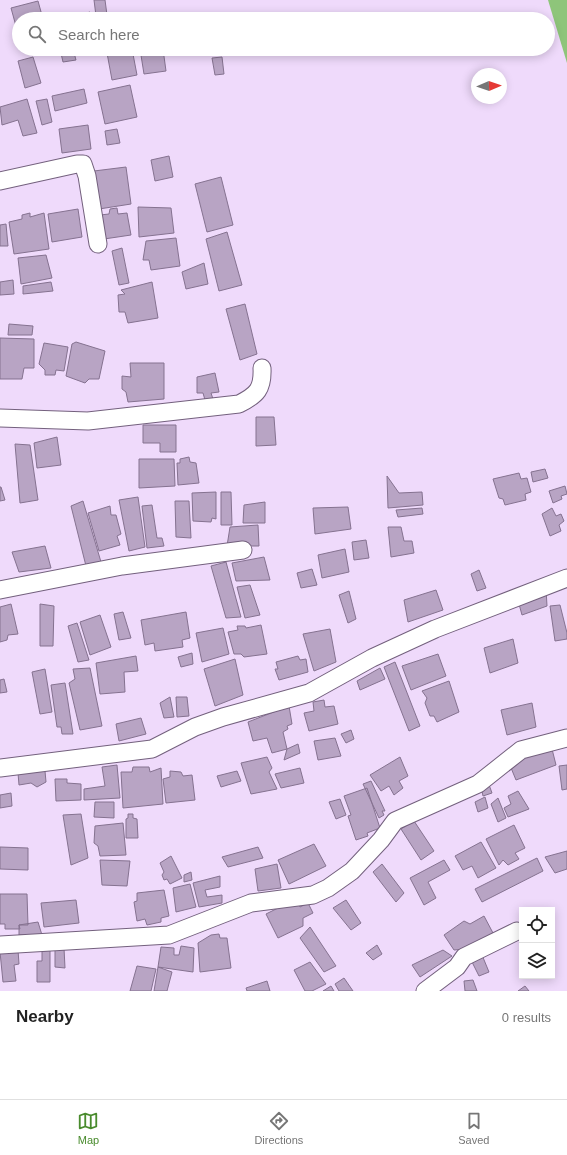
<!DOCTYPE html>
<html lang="en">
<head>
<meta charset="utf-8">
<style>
  :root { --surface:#fff; --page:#f6f6f6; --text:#222; --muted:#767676; --line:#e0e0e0; --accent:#498b2d }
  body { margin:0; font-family:Arial,sans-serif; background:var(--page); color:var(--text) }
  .controls { position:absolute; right:12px; bottom:12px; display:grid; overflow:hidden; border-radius:0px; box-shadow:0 2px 10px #0003 }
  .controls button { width:36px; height:36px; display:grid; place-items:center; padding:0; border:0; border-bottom:1px solid var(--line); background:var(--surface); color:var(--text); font:20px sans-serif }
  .compass { position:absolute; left:471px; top:68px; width:36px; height:36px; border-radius:50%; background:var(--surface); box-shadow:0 2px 10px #0003; rotate:88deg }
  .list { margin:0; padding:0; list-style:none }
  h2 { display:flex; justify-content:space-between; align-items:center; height:52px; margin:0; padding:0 16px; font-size:17px }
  h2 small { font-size:13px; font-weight:400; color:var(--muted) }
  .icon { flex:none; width:22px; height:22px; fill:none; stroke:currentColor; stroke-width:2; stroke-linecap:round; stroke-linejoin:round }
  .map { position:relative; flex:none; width:567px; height:991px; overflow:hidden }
  .search { position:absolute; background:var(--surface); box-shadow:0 2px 10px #0003; left:12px; right:12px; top:12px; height:44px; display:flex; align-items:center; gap:10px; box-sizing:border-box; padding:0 14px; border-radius:22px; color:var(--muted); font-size:15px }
  .sheet { height:108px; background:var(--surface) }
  nav { display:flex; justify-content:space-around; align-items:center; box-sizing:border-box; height:56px; border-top:1px solid var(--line); background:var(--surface); font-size:11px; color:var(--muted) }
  nav a { display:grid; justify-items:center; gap:2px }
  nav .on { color:var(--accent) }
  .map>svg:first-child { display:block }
  .water { fill:#8ec57a }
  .building { fill:#b8a4c4; stroke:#857290 }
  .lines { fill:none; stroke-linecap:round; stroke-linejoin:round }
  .minor-casing { stroke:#73607d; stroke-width:19 }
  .minor { stroke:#fff; stroke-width:17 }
</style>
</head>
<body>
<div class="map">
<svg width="567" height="991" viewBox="0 0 567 991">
  <rect width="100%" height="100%" fill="#efdafb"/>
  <!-- water -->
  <path class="water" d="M548 0H567V63Z"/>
  <!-- building -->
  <path class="building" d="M94 0H105L107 15 96 16Z
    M38 1 43 19H19V37L11 8Z
    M90 12 92 19H74L73 17Z
    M60 49H73L76 60 63 62Z
    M132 49 137 75 112 80 107 53Z
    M140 49H163L166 71 144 74Z
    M33 57 41 83 25 88 18 61Z
    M222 57 224 74 215 75 212 58Z
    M130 85 137 117 105 124 98 92Z
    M84 89 87 103 55 111 52 96Z
    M27 99 37 133 23 136 18 120 2 125 0 107Z
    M47 99 52 122 42 125 36 101Z
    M88 125 91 149 62 153 59 129Z
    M117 129 120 143 107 145 105 131Z
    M169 156 173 177 155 181 151 160Z
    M126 167 131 204 99 209 94 171Z
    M221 177 233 225 207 232 195 184Z
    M138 207 171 208 174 233 139 237Z
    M117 208 118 214 127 213 131 235 104 239 100 215 109 214 110 209Z
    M78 209 82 237 52 242 48 214Z
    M30 213V217L44 213 49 249 14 254 9 222 22 219V215Z
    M6 224 8 246H0V225Z
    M227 232 242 285 219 291 206 239Z
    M176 238 180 266 151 270 149 260H143L146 241Z
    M122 248 129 283 119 285 112 251Z
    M46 255 52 278 21 284 18 258Z
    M204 263 208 284 186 289 182 272Z
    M13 280 14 294 0 295V282Z
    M51 282 53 291 23 294V286Z
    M152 282 158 318 128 323 125 312H119L118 295 125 294 121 290Z
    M245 304 257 354 240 360 226 309Z
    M9 324 33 326 32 335H8Z
    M0 338 34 339V368H24L22 379H0Z
    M76 342 105 351 99 379H89L85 383 66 376 72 344Z
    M44 343 68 347 64 371 56 370 55 375H45V370L39 364Z
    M130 363H164V399L128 402 126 392 122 389V376L131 377Z
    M215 373 219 392 211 393 213 399 205 400 203 393H197V377Z
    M256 417H274L276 445 256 446Z
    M143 425H176V452H160V443H143Z
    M57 437 61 465 37 468 34 443Z
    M15 444 30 445 38 500 20 503Z
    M189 457 190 462 196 463 199 483 178 485 177 463H180V459Z
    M139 459H174L175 486 139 488Z
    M545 469 548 478 533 482 531 472Z
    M519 473 521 479 527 478 531 492 525 494 526 500 505 505 503 499 499 498 493 479Z
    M387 476 399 493 422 492 423 505 388 508Z
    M565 486 567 494 561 496 562 499 553 503 549 491Z
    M0 487H1L5 500 0 501Z
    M216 492V519L212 518 211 522 193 521 192 493Z
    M221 492H231L232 525H221Z
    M138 497 145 547 129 551 119 500Z
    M83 501 101 562 86 566 71 506Z
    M175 501H189L191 538 176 537Z
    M265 502V523H243L244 505Z
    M152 505 157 538H162L164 546 147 548 142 506Z
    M110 506 111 515H116L121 534 117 536 120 545 99 551 88 513Z
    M348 507 351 529 315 534 313 508Z
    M422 508 423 514 398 517 396 510Z
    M552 508 556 516 561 514 564 521 559 525 561 531 550 536 542 514Z
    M258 525 259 546H227L230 527Z
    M388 527H401L404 541H412L414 553 391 557Z
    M366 540 369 558 354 560 352 542Z
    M45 546 51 568 19 572 12 552Z
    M345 549 349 572 322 578 318 555Z
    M264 557 270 580 236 581 232 563Z
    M226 562 241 617 226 618 211 566Z
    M312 569 317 585 301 588 297 573Z
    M479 570 486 588 477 591 471 574Z
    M250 585 260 615 245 618 237 587Z
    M546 589 547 606 522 615 519 604Z
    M436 590 443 610 408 622 404 600Z
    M349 591 356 619 348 623 339 595Z
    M11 604 18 634 8 635 7 640 0 642V607Z
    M40 604 54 606 53 646H40Z
    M560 605 567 633V639L555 641 550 606Z
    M123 612 131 638 119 640 114 614Z
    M186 612 190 638 182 640 183 647 155 651 154 643 145 645 141 620Z
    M100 615 111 647 90 655 80 622Z
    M77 623 89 660 78 662 68 626Z
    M261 625 267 654 244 657 241 654H234L228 632 238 630 237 626H245L246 628Z
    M223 628 229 654 202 662 196 633Z
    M330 629 336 662 314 671 303 634Z
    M513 639 518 663 490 673 484 648Z
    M192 653 193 664 181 667 178 657Z
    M438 654 446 676 411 690 402 666Z
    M136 656 138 671 124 672 125 692 100 694 96 663Z
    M298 656 300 660 306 659 308 672 279 680 275 669H278L276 662Z
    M235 659 243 695 215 706 204 669Z
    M395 662 420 726 409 731 384 667Z
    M90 668 102 726 80 730 69 683 75 679 73 669Z
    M380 668 385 679 360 690 357 681Z
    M45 669 52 712 40 714 32 672Z
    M4 679 7 692 0 693V680Z
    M449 681 459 712 437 722 434 716H430L425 703 427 698 422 691Z
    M65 683 73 734H62L61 727H57L51 685Z
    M170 697 174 717 164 718 160 703Z
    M176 697H187L189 716 177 717Z
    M324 700 325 707 334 706 338 724 309 731 304 713 314 711 313 702Z
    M532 703 536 727 507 735 501 710Z
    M289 706 292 724 287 726 288 729 283 732 287 749 272 753 267 738 253 741 248 722Z
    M141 718 146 734 119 741 116 724Z
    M351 730 354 739 346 743 341 734Z
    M335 738 341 756 318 760 314 741Z
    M298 744 300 753 284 760 287 749Z
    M552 749 556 765 516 780 509 763Z
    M267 757 272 768 269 772 277 789 251 794 241 763Z
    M400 757 408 776 399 781 403 788 394 795 389 786 381 791 370 775Z
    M117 765 120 798 84 800V789L105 786 102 767Z
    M567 765V789L562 790 559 766Z
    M133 767H149L150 772 161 768 163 804 123 808 121 772H132Z
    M300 768 304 783 281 788 275 774Z
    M45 771 46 782 37 787 31 783 19 785 18 773Z
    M170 771 181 772 183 776 192 775 195 800 166 803 163 779 170 777Z
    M237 771 241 781 221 787 217 776Z
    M55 779H67V783L81 784V800L56 801Z
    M371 781 385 811H382L384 815 379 818 363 784Z
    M488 782 492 793 483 796 481 787Z
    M367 788 380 828 367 833 368 836 356 840 348 816 351 815 344 796Z
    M518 791 529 809 508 817 504 808 511 804 508 796Z
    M11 793 12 806 0 808V795Z
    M485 797 488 808 478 812 475 802Z
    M498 798 506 818 498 822 491 804Z
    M340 799 346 815 336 819 329 802Z
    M95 802H114V818L94 817Z
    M81 814 88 858 71 865 63 815Z
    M128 814H133V818L137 819 138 838H126V819L128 818Z
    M414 821 434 851 421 860 401 829Z
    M123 823 126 855 100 856 98 846 94 843 95 826Z
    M514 825 525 848 515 853 519 859 508 865 503 860 499 865 486 839Z
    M481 842 496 868 478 878 472 866 463 870 455 856Z
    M314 844 326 866 289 884 278 860Z
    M0 847 28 848V870L0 869Z
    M258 847 263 858 228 867 222 857Z
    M567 851V869L555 873 545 857Z
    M171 856 182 878 170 884 167 879 164 880 162 875 164 872 160 863Z
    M537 858 543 871 482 902 475 889Z
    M100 860 130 861 127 886 102 885Z
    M444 860 450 870 428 882 436 898 424 905 410 878Z
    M277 864 281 888 258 891 255 869Z
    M382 864 404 893 396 902 373 872Z
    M191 872 192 880 184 882V875Z
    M220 876V887L205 890 207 897 222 895V903L199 907 193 883Z
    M190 884 196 907 176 912 173 888Z
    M164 890 169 916 161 918V922L147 925 145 919 137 921 134 902 137 901V893Z
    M0 894H27L28 925H19L20 929H5V924H0Z
    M296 899 300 907 308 903 313 913 303 918V926L278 938 266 914Z
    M76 900 79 923 44 927 41 903Z
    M346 900 361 923 351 930 333 908Z
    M484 916 493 933 467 949 454 950 444 935 464 921 470 924Z
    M38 922 42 935H19V925Z
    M310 927 336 966 324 972 300 938Z
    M219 934 220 938H227L231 968 200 972 198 943 211 935Z
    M377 945 382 954 373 960 366 953Z
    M181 946 194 948 193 972 158 967 161 947 174 948V955H179Z
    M55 948H64L65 968 55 967Z
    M42 949H50V982H37V961H42Z
    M18 950 19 964 14 965 16 981 3 982 0 952Z
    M443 950 452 956 420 977 412 965Z
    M482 955 489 972 479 976 470 958Z
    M310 962 326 984 312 991H305L294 970Z
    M137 966 156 969 151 991H130Z
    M158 967 172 972 167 991H154Z
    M344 978 353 991H339L335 984Z
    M473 980 477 991H465L464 981Z
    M267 981 270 991H247L246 988Z
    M331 986 334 991H323Z
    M525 986 529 991H518Z"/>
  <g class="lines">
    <!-- minor casing -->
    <g class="minor-casing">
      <path id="minor" d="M0 181 77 164H83L87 176 98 244
        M0 418 88 421 239 404C257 395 263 389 262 368
        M0 590 122 566 243 550
        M0 768 152 749 195 727 223 717 309 693 372 658 435 629 567 578
        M0 945 169 935 251 903 313 895 328 888 352 871 381 840 395 821 478 784 521 750 567 738
        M425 991 457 967 464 957 517 931"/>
    </g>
    <!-- minor -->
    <use href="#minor" class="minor"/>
  </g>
</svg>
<div class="controls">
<button><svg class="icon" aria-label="locate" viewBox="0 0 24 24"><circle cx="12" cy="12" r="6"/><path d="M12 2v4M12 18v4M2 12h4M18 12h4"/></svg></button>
<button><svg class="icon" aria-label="layers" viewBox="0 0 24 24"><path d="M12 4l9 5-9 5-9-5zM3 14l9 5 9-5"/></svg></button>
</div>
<svg class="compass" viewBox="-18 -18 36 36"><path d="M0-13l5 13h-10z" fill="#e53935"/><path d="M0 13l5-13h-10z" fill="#767676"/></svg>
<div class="search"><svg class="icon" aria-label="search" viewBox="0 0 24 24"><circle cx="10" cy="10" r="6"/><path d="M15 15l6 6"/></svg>Search here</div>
</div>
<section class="sheet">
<h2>Nearby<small>0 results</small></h2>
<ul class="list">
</ul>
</section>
<nav>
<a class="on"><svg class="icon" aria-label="map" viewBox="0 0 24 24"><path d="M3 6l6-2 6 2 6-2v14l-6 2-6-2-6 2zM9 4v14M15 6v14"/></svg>Map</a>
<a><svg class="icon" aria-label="directions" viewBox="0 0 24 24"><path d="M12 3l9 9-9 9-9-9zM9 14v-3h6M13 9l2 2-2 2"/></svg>Directions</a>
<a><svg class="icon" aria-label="saved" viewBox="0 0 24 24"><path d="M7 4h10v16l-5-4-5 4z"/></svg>Saved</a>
</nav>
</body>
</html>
